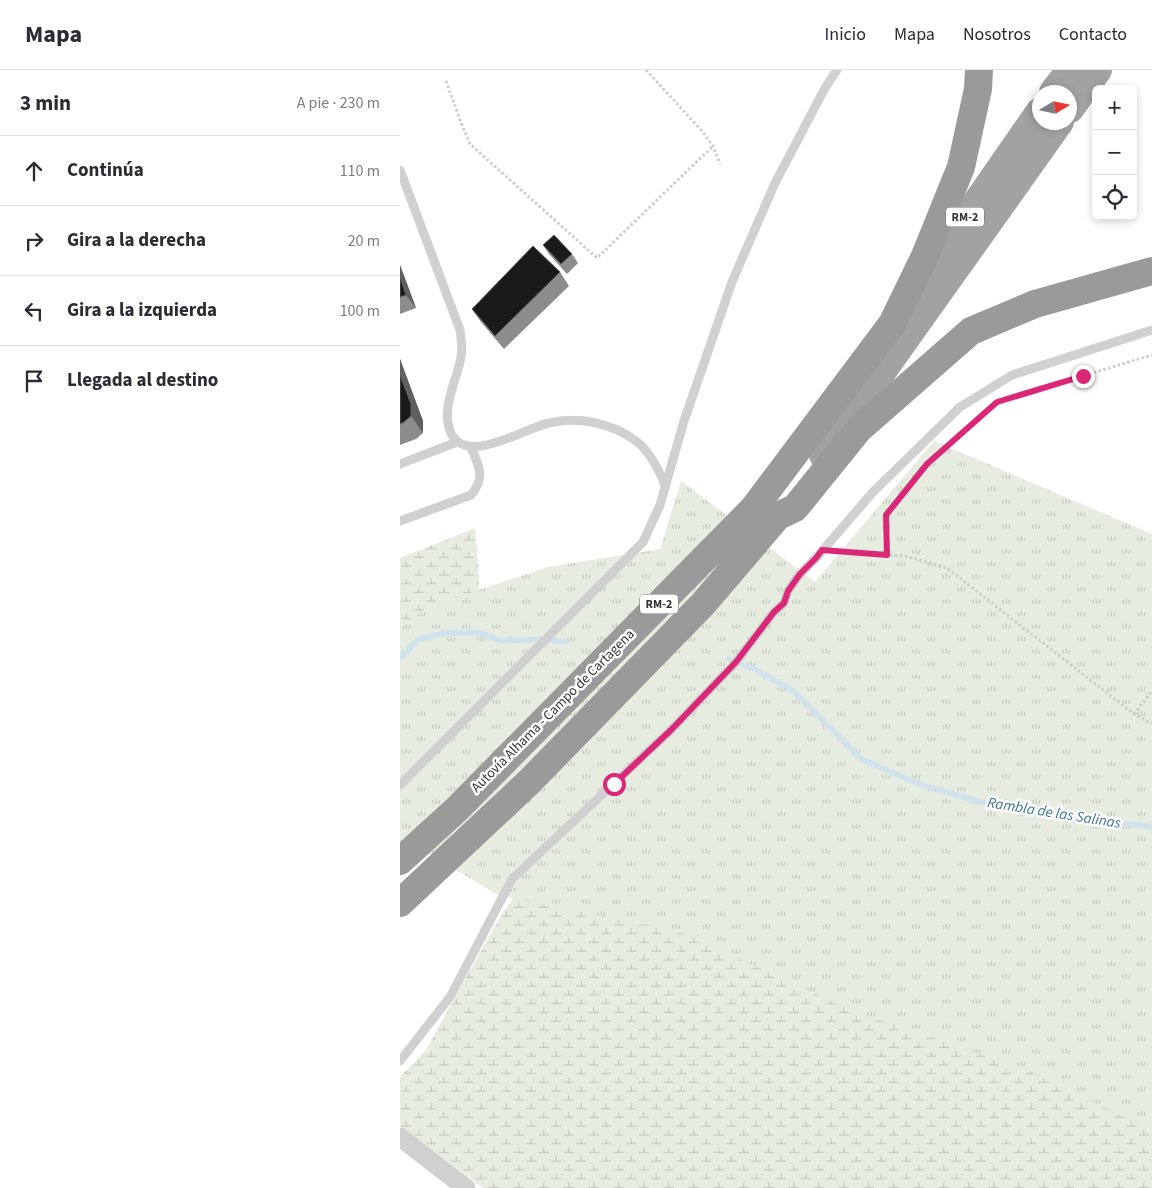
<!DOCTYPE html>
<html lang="es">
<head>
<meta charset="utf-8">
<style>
  :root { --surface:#fff; --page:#f7f7f7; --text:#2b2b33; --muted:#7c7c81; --line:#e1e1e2 }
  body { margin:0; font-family:"Source Sans 3",sans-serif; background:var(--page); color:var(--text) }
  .controls { position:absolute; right:15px; top:15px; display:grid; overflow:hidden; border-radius:8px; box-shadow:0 2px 8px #0003 }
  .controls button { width:45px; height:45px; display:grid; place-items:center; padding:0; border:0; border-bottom:1px solid var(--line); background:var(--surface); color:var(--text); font:25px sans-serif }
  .compass { position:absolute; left:632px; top:15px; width:45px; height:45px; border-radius:50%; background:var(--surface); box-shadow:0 2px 8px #0003; rotate:80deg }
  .stop { position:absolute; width:15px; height:15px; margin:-11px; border:4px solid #db2777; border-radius:50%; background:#fff }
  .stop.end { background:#db2777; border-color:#fff; box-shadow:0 1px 5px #0008 }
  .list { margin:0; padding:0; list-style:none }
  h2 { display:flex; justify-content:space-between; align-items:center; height:65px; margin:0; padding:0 20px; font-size:21px }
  h2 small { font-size:16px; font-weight:400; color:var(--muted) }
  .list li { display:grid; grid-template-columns:32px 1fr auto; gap:15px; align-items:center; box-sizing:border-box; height:70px; padding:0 20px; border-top:1px solid var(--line) }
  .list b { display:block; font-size:19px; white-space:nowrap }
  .list em { font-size:16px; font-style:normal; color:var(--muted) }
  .icon { flex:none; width:28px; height:28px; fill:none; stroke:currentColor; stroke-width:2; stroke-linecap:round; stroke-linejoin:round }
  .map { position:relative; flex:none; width:752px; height:1118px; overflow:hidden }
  header { display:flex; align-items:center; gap:30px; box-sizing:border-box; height:70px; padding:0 25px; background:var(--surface); border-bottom:1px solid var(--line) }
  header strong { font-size:24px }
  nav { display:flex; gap:28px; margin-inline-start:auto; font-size:18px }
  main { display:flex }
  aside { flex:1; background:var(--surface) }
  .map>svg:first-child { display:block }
  .wetland { fill:url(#wetland-marsh) }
  .park { fill:url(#park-tufts) }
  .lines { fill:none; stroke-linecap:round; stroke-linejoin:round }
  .stream { stroke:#cfe2ee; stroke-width:5.5 }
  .path { stroke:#cdcdcd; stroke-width:3; stroke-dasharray:2.5 2.5; stroke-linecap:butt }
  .service { stroke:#d0d0d0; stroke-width:9 }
  .minor { stroke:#d0d0d0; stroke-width:19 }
  .trunk { stroke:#a2a2a2; stroke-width:28 }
  .motorway { stroke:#9a9a9a; stroke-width:28 }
  .wall { fill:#8c8c8c }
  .shaded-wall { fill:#5f5f5f }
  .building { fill:#1a1a1a; stroke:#5f5f5f }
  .route { stroke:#db2777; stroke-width:6 }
  .labels { text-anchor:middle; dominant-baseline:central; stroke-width:5; stroke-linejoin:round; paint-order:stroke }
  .shield { fill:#fff; stroke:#707070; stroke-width:1 }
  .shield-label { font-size:12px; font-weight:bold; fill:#333 }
  .street-label { font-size:14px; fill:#333; stroke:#fff }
  .water-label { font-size:15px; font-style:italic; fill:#3f7597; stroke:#fff }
</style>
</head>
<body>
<header>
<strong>Mapa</strong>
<nav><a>Inicio</a><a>Mapa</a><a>Nosotros</a><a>Contacto</a></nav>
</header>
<main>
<aside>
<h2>3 min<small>A pie · 230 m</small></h2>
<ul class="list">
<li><svg class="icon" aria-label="ahead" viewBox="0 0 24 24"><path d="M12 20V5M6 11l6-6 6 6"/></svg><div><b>Continúa</b></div><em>110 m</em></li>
<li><svg class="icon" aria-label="right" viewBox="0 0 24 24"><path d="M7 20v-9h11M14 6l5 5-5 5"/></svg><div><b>Gira a la derecha</b></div><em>20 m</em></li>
<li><svg class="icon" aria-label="left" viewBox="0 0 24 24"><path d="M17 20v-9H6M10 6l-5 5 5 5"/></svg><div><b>Gira a la izquierda</b></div><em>100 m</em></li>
<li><svg class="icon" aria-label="arrive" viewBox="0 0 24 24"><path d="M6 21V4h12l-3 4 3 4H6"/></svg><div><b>Llegada al destino</b></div></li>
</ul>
</aside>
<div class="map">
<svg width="752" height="1118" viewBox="0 0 752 1118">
  <defs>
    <pattern id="wetland-marsh" width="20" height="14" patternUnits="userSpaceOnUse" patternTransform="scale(1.25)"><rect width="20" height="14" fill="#e6ecdf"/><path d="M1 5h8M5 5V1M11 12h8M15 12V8" fill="none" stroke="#c6cbc0"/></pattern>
    <pattern id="park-tufts" width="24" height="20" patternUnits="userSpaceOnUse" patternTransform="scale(1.25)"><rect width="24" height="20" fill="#e6ecdf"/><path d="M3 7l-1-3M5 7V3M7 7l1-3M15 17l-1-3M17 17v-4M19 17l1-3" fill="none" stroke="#c6cbc0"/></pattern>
  </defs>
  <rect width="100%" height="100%" fill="#fff"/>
  <!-- wetland -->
  <path class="wetland" d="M75 458 79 505V543L0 683V488Z
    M752 687V1118H83L9 1062 0 1056V1007L25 981 100 847 131 803Z"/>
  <!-- park -->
  <path class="park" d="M534 371 752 464V1060L631 1002 451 940 280 862 98 825 14 775 0 791V558L30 536 148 497 260 479 281 411 415 512Z"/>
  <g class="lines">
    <!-- stream -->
    <path class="stream" d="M0 588 19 569 45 563H81L101 571 146 569 166 572
      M329 589 358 601 393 621 461 689 522 715 605 739 691 752 741 755 752 757"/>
    <!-- path -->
    <path class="path" d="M246 0 302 61 313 76 320 94
      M46 11 63 58 70 74 197 188 313 76
      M440 482 505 486 547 498 734 644 752 654
      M487 485 486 445 527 394 597 332 752 285
      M734 644 752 621"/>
    <!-- service -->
    <path class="service" d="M0 100 60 260C61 268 63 279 61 287 57 311 41 336 50 361 64 398 124 358 149 353 178 346 212 353 236 371 249 381 259 400 265 415
      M0 394 57 372
      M0 451 71 425C86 407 79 397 71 377
      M0 715 243 472 260 435 284 351 332 212 375 113 425 18 437 0
      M0 991 50 927 112 809 272 659 336 592 374 542 384 533 388 521 400 504 416 488 473 422 560 337 612 305 752 260"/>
    <!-- minor -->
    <path class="minor" d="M0 1067 66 1118"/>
    <!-- trunk -->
    <path class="trunk" d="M653 22 670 0
      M670 39 698 0
      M519 215 640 41
      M423 385 660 52"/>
    <!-- motorway -->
    <path class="motorway" d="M0 791 57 739 354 438 492 254 525 186 561 97 578 19 579 0
      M0 833 129 712 303 534 378 446 395 438 459 359 571 261 635 234 752 201"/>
  </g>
  <!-- wall -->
  <path class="wall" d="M143 175 172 184 178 193 167 204 149 184Z
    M0 195 16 238 0 244Z
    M160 202 169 216 104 279 81 252 72 239Z
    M0 289 23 351V363L16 369 0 375Z"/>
  <!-- shaded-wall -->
  <path class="shaded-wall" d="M0 195 16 238 6 225 0 207Z
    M0 289 23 351V363L11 346 0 305Z"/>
  <!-- building -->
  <path class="building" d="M154 165 172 184 161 194 143 175Z
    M133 176 160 202 95 266 72 239Z
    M0 207 6 225 0 227Z
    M0 305 11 334V346L4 352 0 354Z"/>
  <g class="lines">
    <!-- route -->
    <path class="route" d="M214 714 272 659 336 592 374 542 384 533 388 521 400 504 416 488 422 480 487 485 486 445 527 394 597 332 683 306"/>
  </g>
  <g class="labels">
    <!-- shield labels -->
    <g class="shield">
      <rect x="546" y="137.5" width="38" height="19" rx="4"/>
      <rect x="240" y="524.5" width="38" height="19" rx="4"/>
    </g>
    <g class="shield-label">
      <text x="565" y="147">RM-2</text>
      <text x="259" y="534">RM-2</text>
    </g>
    <!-- street labels -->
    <g class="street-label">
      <text transform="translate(153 641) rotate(-45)">Autovía Alhama - Campo de Cartagena</text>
    </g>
    <!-- water labels -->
    <g class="water-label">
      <text transform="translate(654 743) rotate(9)">Rambla de las Salinas</text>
    </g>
  </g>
</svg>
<div class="controls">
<button>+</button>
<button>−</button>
<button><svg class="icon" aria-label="locate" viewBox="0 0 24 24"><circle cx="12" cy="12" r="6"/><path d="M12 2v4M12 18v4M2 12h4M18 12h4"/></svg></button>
</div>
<svg class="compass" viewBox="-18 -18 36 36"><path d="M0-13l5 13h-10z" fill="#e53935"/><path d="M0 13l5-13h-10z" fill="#7c7c81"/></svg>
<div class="stop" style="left:214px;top:714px"></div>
<div class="stop end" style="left:683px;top:306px"></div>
</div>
</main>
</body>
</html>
